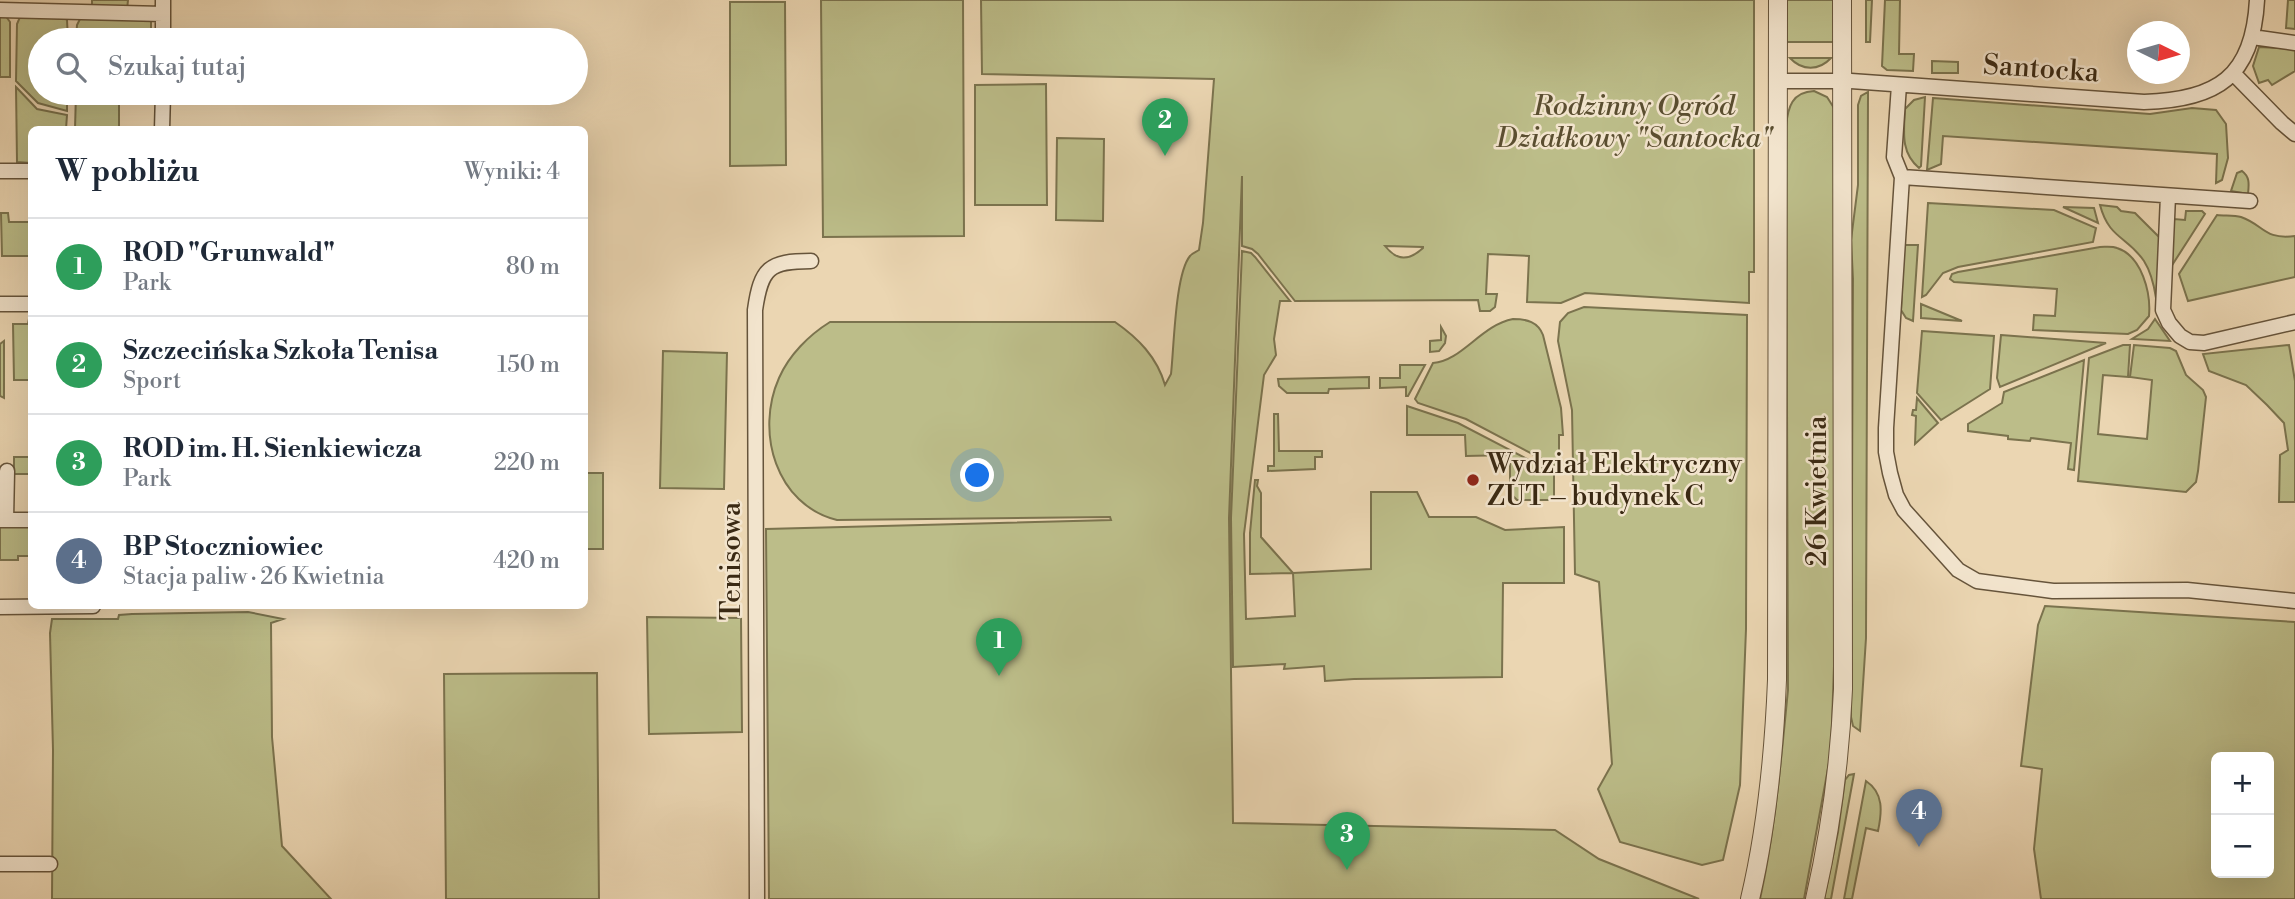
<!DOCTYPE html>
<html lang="pl">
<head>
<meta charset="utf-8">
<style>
  :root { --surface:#fff; --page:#f6f6f7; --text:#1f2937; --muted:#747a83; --line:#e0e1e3; --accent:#8f2418 }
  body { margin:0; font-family:"Libre Bodoni",serif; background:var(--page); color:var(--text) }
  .controls { position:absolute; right:21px; bottom:21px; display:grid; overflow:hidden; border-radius:10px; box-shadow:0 7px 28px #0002 }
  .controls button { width:63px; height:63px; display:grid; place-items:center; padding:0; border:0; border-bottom:2px solid var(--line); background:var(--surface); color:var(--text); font:35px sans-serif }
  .compass { position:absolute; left:2127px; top:21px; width:63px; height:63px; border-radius:50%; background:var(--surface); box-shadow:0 7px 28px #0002; rotate:95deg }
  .you { position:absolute; left:978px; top:476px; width:24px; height:24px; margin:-18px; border:5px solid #fff; border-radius:50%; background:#1a73e8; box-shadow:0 0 0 10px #1a73e833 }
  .badge { display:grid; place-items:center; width:46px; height:46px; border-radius:50%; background:var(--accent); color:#fff; font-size:23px; font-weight:700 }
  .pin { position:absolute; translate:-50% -58px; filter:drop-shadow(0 2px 4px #0008) }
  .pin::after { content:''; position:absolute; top:37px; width:24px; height:21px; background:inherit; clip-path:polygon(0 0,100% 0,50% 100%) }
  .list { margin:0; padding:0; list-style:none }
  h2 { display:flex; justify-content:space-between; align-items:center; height:91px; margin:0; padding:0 28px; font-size:30px }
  h2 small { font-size:23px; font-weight:400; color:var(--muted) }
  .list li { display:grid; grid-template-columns:46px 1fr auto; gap:21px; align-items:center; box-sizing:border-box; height:98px; padding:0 28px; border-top:2px solid var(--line) }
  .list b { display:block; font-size:26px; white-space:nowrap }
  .list p { margin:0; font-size:23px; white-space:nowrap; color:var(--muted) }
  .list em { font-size:23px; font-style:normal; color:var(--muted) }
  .icon { flex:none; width:38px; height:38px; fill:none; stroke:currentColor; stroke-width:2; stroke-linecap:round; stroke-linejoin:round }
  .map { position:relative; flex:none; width:2295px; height:899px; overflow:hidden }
  .search { position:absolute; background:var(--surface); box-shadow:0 7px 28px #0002; left:28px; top:28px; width:560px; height:77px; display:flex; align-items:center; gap:18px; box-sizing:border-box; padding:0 24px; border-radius:38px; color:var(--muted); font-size:26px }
  .panel { position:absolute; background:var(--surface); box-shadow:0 7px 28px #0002; left:28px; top:126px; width:560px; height:483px; border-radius:10px }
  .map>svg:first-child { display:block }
  .green { fill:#bcbd89; stroke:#7b734e; stroke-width:2; fill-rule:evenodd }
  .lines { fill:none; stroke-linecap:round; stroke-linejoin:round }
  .minor-casing { stroke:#66543b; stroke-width:17 }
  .tertiary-casing { stroke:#66543b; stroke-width:20 }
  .minor { stroke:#f2e4cd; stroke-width:14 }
  .tertiary { stroke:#f2e4cd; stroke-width:18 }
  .poi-dot { fill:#8f2418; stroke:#f2e4cd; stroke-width:2.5 }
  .labels { text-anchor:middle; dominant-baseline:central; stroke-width:5; stroke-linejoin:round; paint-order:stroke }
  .street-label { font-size:28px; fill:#3a2913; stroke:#f2e4cd }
  .park-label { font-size:28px; font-style:italic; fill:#5a4e30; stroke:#f2e4cd }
  .poi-label { font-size:28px; fill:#3a2913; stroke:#f2e4cd; text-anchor:start }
</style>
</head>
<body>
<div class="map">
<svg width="2295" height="899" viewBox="0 0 2295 899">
  <rect width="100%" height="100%" fill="#ebd6b2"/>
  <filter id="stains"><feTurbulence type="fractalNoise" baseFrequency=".00286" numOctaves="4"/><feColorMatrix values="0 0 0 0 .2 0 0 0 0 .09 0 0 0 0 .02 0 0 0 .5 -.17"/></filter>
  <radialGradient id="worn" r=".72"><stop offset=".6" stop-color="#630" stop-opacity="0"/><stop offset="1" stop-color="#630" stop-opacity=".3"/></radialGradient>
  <!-- green -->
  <path class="green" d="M92 0H128L127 10 92 9Z
    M821 0H963L964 236 823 237Z
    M981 0H1754V272H1749V303L1585 293 1561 303 1527 302 1529 256 1488 254 1486 294H1497L1495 307 1490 311H1480L1478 300 1295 301 1258 254 1252 249 1242 246V176L1229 518 1233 823 1555 830 1599 859 1699 899H769L766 529 1111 520 1110 517 837 520C776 505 755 432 779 378 789 355 809 335 830 322H1115C1138 338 1157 357 1165 385L1171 374C1174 348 1175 274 1190 256 1192 253 1196 252 1199 250L1203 223 1214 79 982 74ZM1385 246 1423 247V248C1409 261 1397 261 1385 246Z
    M1787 0H1834V42H1787Z
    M1866 0H1872L1870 42H1866Z
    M1885 0H1900L1899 54H1914L1913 71 1887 70 1882 66Z
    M2288 0H2295V29L2286 28Z
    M730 2H785L786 165 730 166Z
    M0 15H5L10 22V77H0Z
    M20 17H64L67 20 68 40H40V93H67V111L38 103 16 81 17 24Z
    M81 17 151 19V40H147L146 29 120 30V40H76L77 25Z
    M2259 47 2295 49V71L2272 85 2268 80 2259 83 2253 66Z
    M1790 58H1831C1819 71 1802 71 1790 58Z
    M1932 61 1958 62V73H1932Z
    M1046 84 1047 205H975V85Z
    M16 87 37 109 67 115 66 129 32 130 31 163 17 162Z
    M1814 91 1827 97 1834 108V666L1831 752 1804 899H1760C1775 831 1781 760 1788 690L1786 126C1788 107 1792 92 1814 91Z
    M1868 92 1866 638 1860 731 1853 726 1851 717 1853 279 1851 240 1858 185V105L1861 96Z
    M76 93H119V129H75Z
    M1925 97 1921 166 1919 168C1900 152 1904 131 1905 109L1914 100Z
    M1933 98 2150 114 2192 108 2216 110 2226 124 2228 158 2222 180 2216 183 2217 154 1943 136 1941 164 1927 170Z
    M1057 138 1104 139 1103 221 1056 220Z
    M2242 171C2250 177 2249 184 2248 194L2231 191 2237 173Z
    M1928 203 2054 210 2096 228 2093 242 1958 267 1943 273 1926 295 1922 297Z
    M2100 205 2117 207 2121 211 2135 213 2160 238 2156 298C2154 285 2151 272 2144 261 2127 236 2109 239 2100 205Z
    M2063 207 2094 208 2098 223Z
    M2186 211H2202L2205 214 2169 270 2174 219 2185 220Z
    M1 213H8L9 222H31V256H2Z
    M2217 215C2224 216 2234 215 2241 217 2264 225 2264 240 2295 236V277L2188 301 2179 274Z
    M1904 245H1918L1913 321 1906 318 1901 310Z
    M2100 247C2106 247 2112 246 2117 248 2142 256 2151 293 2149 316L2137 330 2128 334 2033 330 2034 315 2055 316 2057 289 1954 282 1950 279 1952 274 1958 272Z
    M1242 251 1251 253 1255 257 1290 301H1280L1274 339 1276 355 1264 375 1244 534 1246 619 1295 616 1293 573 1250 574V533L1255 480H1258L1257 486 1261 493V537L1293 573 1371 569V492H1417L1429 517H1476L1505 530 1564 527V583H1503L1502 677 1354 679 1325 681 1324 666 1284 669 1285 664 1233 667 1231 518Z
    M1921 304 1962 321 1921 318Z
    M1584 307 1747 315 1746 629 1740 785 1723 860 1702 865 1620 842 1598 789 1612 764 1599 582 1575 574 1572 410 1558 341 1560 322 1568 313Z
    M31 308V380H14L13 324H28Z
    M1513 319C1527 319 1538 322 1543 335L1561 408 1563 435H1559V468L1466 419 1418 403 1415 399 1433 363C1462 361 1481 325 1513 319Z
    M2155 319 2170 341 2132 339 2148 329Z
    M1441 327 1446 336 1445 343 1439 351 1430 352V341L1441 340Z
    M1922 331 1994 336 1990 389 1941 420 1917 393Z
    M2001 335 2106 343 2000 387 1997 378Z
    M4 341V398L0 396V344Z
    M2123 345H2130L2128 377 2103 375 2098 434 2147 439 2152 380 2130 377 2134 345 2170 348 2176 351 2186 375 2203 390 2206 397 2198 471 2196 482 2186 492 2078 481 2089 358Z
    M2289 345 2295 381V502H2279L2280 455 2288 450 2284 423 2267 405 2246 385 2209 371 2203 354Z
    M663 351 727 353 724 489 660 488Z
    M2084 360 2074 470 2068 469 2071 443 2031 438 2030 441 2008 439V436L1968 431V424L2002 403 2004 392Z
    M1400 365H1425L1408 396H1406V387L1380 388V378H1400Z
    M1369 377V388L1329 389 1328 393H1287L1279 386 1278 379Z
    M1917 398 1938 423 1915 444 1916 416 1912 415 1913 410H1916Z
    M1407 406 1458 423 1554 473V500H1517L1510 493V455L1466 456 1465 435H1407Z
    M1274 414H1278L1279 451H1322V457H1315V469L1268 471V466H1274Z
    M14 457H31V474H14Z
    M585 473H603V549H585Z
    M0 525H31V556H18V560H0Z
    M2045 606 2295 622V899H2041L2034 849 2042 769 2021 766 2038 625ZM2269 757V873H2216V757Z
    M248 612 283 619 271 623 272 737 282 846 331 899H52L53 750 50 633 52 619H118L119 615 132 614Z
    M647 617 741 618 742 732 649 734Z
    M597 673 599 899H446L444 674Z
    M1854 774 1831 899H1824L1838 832 1845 780 1849 775Z
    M1866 781C1884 793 1882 812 1878 831L1866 828 1852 899H1844Z"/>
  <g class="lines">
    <!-- minor casing -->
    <g class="minor-casing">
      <path id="minor" d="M0 10 163 14
        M2252 37 2295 43
        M163 40V0
        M2234 74 2282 123 2295 134
        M1777 81H1851L2144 102C2217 100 2253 77 2257 0
        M1899 85 1894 157 1902 177 1886 428V452L1890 473 1896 495 1904 510 1958 570 1977 581 2053 591 2187 590 2295 601
        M162 130 163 93
        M0 171H32
        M1902 177 2250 201
        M2168 196 2163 310 2169 323 2180 336 2190 342 2204 343 2295 322
        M0 304H32
        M0 520H32
        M6 520 7 471
        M0 607 93 606
        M0 864H50
        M757 899 755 310C761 268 769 261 811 261"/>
    </g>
    <!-- tertiary casing -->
    <g class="tertiary-casing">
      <path id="tertiary" d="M1750 899C1767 827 1774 754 1777 680L1778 0
        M1815 899C1831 829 1840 760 1843 689L1842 0"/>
    </g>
    <!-- minor -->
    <use href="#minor" class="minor"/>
    <!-- tertiary -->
    <use href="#tertiary" class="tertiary"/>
  </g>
  <!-- markers -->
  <circle class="poi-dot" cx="1473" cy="480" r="7"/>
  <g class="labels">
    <!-- street labels -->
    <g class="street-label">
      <text transform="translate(2041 69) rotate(4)">Santocka</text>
      <text transform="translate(1817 491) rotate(-90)">26 Kwietnia</text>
      <text transform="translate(731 561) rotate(-90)">Tenisowa</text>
    </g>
    <!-- park labels -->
    <g class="park-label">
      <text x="1634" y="106">Rodzinny Ogród<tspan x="1634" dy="32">Działkowy "Santocka"</tspan></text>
    </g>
    <!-- poi labels -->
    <g class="poi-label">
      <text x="1487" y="464">Wydział Elektryczny<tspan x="1487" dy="32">ZUT – budynek C</tspan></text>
    </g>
  </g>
  <rect width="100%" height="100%" filter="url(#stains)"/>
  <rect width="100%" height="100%" fill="url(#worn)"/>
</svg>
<div class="controls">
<button>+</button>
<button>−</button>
</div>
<svg class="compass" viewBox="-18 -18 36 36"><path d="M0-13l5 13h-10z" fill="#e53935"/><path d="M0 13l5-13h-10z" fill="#747a83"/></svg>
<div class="you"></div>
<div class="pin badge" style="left:999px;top:676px;background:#2e9e5b">1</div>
<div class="pin badge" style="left:1165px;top:156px;background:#2e9e5b">2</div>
<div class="pin badge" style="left:1347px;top:870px;background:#2e9e5b">3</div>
<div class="pin badge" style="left:1919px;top:847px;background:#5c6f8a">4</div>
<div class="search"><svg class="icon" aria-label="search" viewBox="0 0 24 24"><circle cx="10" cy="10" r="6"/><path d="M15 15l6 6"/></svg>Szukaj tutaj</div>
<section class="panel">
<h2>W pobliżu<small>Wyniki: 4</small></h2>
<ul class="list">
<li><span class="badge" style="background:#2e9e5b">1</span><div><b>ROD &quot;Grunwald&quot;</b><p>Park</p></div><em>80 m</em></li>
<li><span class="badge" style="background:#2e9e5b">2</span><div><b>Szczecińska Szkoła Tenisa</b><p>Sport</p></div><em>150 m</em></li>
<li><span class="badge" style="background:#2e9e5b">3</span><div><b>ROD im. H. Sienkiewicza</b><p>Park</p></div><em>220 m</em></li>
<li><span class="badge" style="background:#5c6f8a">4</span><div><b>BP Stoczniowiec</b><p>Stacja paliw · 26 Kwietnia</p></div><em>420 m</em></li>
</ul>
</section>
</div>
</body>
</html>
